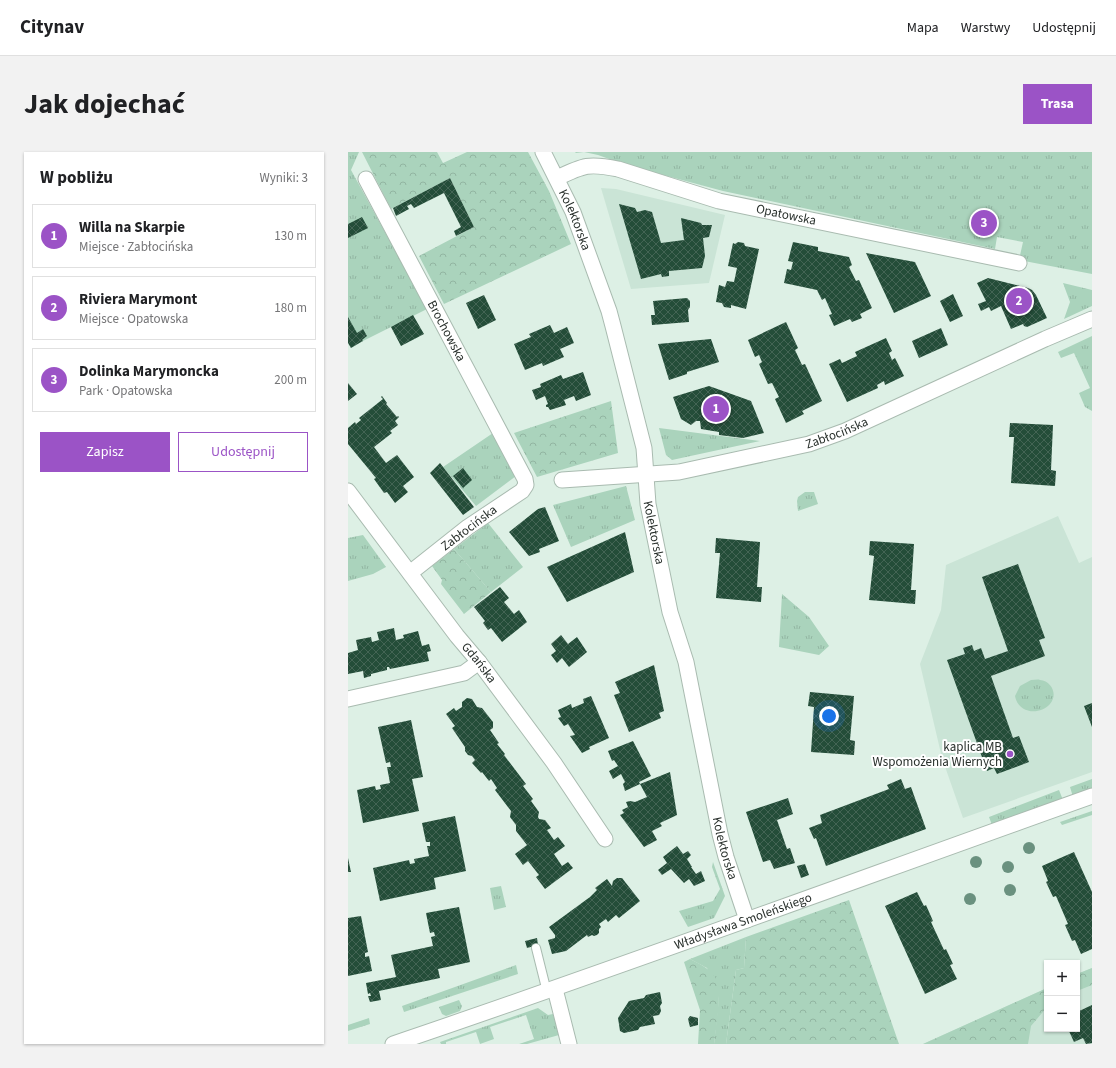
<!DOCTYPE html>
<html lang="pl">
<head>
<meta charset="utf-8">
<style>
  :root { --surface:#fff; --page:#f2f2f2; --text:#202124; --muted:#757577; --line:#e0e0e0; --accent:#9b53c6 }
  body { margin:0; font-family:"Source Sans 3",sans-serif; background:var(--page); color:var(--text) }
  .controls { position:absolute; right:12px; bottom:12px; display:grid; overflow:hidden; border-radius:0px; box-shadow:0 1px 3px #0004 }
  .controls button { width:36px; height:36px; display:grid; place-items:center; padding:0; border:0; border-bottom:1px solid var(--line); background:var(--surface); color:var(--text); font:20px sans-serif }
  .you { position:absolute; left:481px; top:564px; width:14px; height:14px; margin:-10px; border:3px solid #fff; border-radius:50%; background:#1a73e8; box-shadow:0 0 0 6px #1a73e833 }
  .badge { display:grid; place-items:center; width:26px; height:26px; border-radius:50%; background:var(--accent); color:#fff; font-size:13px; font-weight:700 }
  .pin { position:absolute; translate:-50% -50%; border:2px solid #fff; box-shadow:0 1px 4px #0006 }
  .list { margin:0; padding:0; list-style:none }
  h2 { display:flex; justify-content:space-between; align-items:center; height:52px; margin:0; padding:0 16px; font-size:17px }
  h2 small { font-size:13px; font-weight:400; color:var(--muted) }
  .list li { display:grid; grid-template-columns:26px 1fr auto; gap:12px; align-items:center; box-sizing:border-box; height:64px; margin:0 8px 8px; padding:0 8px; border:1px solid var(--line); border-radius:0px }
  .list b { display:block; font-size:15px; white-space:nowrap }
  .list p { margin:0; font-size:13px; white-space:nowrap; color:var(--muted) }
  .list em { font-size:13px; font-style:normal; color:var(--muted) }
  .actions { display:flex; gap:8px; padding:12px 16px }
  .actions a { flex:1; padding:9px 0; border:1px solid var(--accent); border-radius:0px; text-align:center; font-size:14px; color:var(--accent) }
  .actions .main { background:var(--accent); color:#fff }
  .map { position:relative; flex:none; width:744px; height:892px; overflow:hidden; border-radius:0px }
  header { display:flex; align-items:center; gap:24px; box-sizing:border-box; height:56px; padding:0 20px; background:var(--surface); border-bottom:1px solid var(--line) }
  header strong { font-size:19px }
  nav { display:flex; gap:22px; margin-inline-start:auto; font-size:14px }
  .intro { display:flex; align-items:center; justify-content:space-between; box-sizing:border-box; height:96px; padding:0 24px }
  h1 { margin:0; font-size:28px }
  .button { padding:10px 18px; border-radius:0px; background:var(--accent); color:#fff; font-size:14px; font-weight:700 }
  main { display:flex; gap:24px; padding:0 24px }
  aside { flex:1; background:var(--surface); border-radius:0px; box-shadow:0 1px 3px #0004 }
  .map>svg:first-child { display:block }
  .built { fill:#cae4d6 }
  .grass { fill:url(#grass-tufts) }
  .forest { fill:url(#forest-crowns) }
  .building { fill:url(#building-cross-hatch) }
  .lines { fill:none; stroke-linecap:round; stroke-linejoin:round }
  .lane-casing { stroke:#a9bbb0; stroke-width:10 }
  .street-casing { stroke:#a9bbb0; stroke-width:17 }
  .lane { stroke:#fff; stroke-width:8 }
  .street { stroke:#fff; stroke-width:15 }
  .tree { fill:#6a917f }
  .poi-dot { fill:#9b53c6; stroke:#fff; stroke-width:1.5 }
  .labels { text-anchor:middle; dominant-baseline:central; stroke-width:4; stroke-linejoin:round; paint-order:stroke }
  .street-label { font-size:13px; fill:#29302c; stroke:#fff }
  .poi-label { font-size:13px; fill:#29302c; stroke:#fff; text-anchor:end }
</style>
</head>
<body>
<header>
<strong>Citynav</strong>
<nav><a>Mapa</a><a>Warstwy</a><a>Udostępnij</a></nav>
</header>
<div class="intro"><h1>Jak dojechać</h1><a class="button">Trasa</a></div>
<main>
<aside>
<h2>W pobliżu<small>Wyniki: 3</small></h2>
<ul class="list">
<li><span class="badge">1</span><div><b>Willa na Skarpie</b><p>Miejsce · Zabłocińska</p></div><em>130 m</em></li>
<li><span class="badge">2</span><div><b>Riviera Marymont</b><p>Miejsce · Opatowska</p></div><em>180 m</em></li>
<li><span class="badge">3</span><div><b>Dolinka Marymoncka</b><p>Park · Opatowska</p></div><em>200 m</em></li>
</ul>
<div class="actions"><a class="main">Zapisz</a><a>Udostępnij</a></div>
</aside>
<div class="map">
<svg width="744" height="892" viewBox="0 0 744 892">
  <defs>
    <pattern id="grass-tufts" width="24" height="20" patternUnits="userSpaceOnUse"><rect width="24" height="20" fill="#aad3bc"/><path d="M3 7l-1-3M5 7V3M7 7l1-3M15 17l-1-3M17 17v-4M19 17l1-3" fill="none" stroke="#92b5a2"/></pattern>
    <pattern id="forest-crowns" width="20" height="18" patternUnits="userSpaceOnUse"><rect width="20" height="18" fill="#aad3bc"/><path d="M2 6a3 3 0 1 1 6 0M12 15a3 3 0 1 1 6 0" fill="none" stroke="#92b5a2"/></pattern>
    <pattern id="building-cross-hatch" width="8" height="8" patternUnits="userSpaceOnUse"><rect width="8" height="8" fill="#244d39"/><path d="M0 0l8 8M0 8l8-8" fill="none" stroke="#436454"/></pattern>
  </defs>
  <rect width="100%" height="100%" fill="#ddf0e5"/>
  <!-- built -->
  <path class="built" d="M253 36 268 37 377 63 361 131 283 137Z
    M710 364 731 411 744 405V620L615 666 594 606 572 512 593 458 598 413Z
    M744 816V892H575L699 836V877H729V822Z"/>
  <!-- grass -->
  <path class="grass" d="M0 0H11L3 18 79 157 15 189 3 196 0 191Z
    M227 0H744V122L671 108 675 90 649 85 647 97 375 39 278 13 250 3 236 0 228 1Z
    M715 131 744 138V154L716 167 722 150Z
    M744 184V259L737 255 731 241 742 236 726 201 713 206 710 200Z
    M311 276 412 289 324 308 318 303Z
    M145 281 168 324 128 354 95 315Z
    M278 334 287 368 223 395 205 353Z
    M457 340H466L470 352 450 359 449 349 450 345Z
    M140 371 175 415 143 440 106 397Z
    M15 383 38 415 25 422 0 429V386Z
    M434 442 461 465 481 494 471 503 431 495Z
    M683 528C686 528 690 527 692 528 704 529 710 543 702 552 691 564 670 561 667 544L672 534Z
    M744 627V638L725 645 722 635Z
    M711 638 715 648 644 673 641 665Z
    M744 659V663L714 673 712 670Z
    M365 710 377 744 366 766 340 775 331 759 365 749 372 737 364 715Z
    M153 734 158 755 146 758 142 736Z
    M398 785 396 816 388 818 378 892H366L371 846 359 816 342 807Z
    M168 813 170 822 56 860 54 854Z
    M111 848 114 854 112 859 98 864 94 862 91 855Z
    M190 856 200 863 205 862 211 883 179 892H171L186 887 178 863 142 875 146 887 132 892 128 880 98 890V892H93L92 890Z
    M21 866 22 872 0 879V873Z"/>
  <!-- forest -->
  <path class="forest" d="M14 0H89L95 11 119 0H180L201 39 223 92 96 152 71 104 126 75 102 26 43 57Z
    M263 249 270 301 189 325 166 281Z
    M106 397 143 440 116 462 93 432 94 428 84 414Z
    M501 748 551 892H378L388 818 396 816 398 785Z
    M342 807C352 812 365 818 369 829 374 842 368 876 366 892H350L352 858 336 810Z
    M744 816V833L729 839V822Z
    M699 836V855L683 874 680 892H575Z"/>
  <!-- building -->
  <path class="building" d="M102 26 126 75 108 84 106 79 113 75 96 41 66 56 63 52 59 54 61 57 48 64 45 56Z
    M271 52 287 56 289 60 297 58 304 60 313 91 336 88 333 66 353 71 354 73H364L361 85 355 86 357 104 354 116 321 119V124L314 125 313 122 293 127Z
    M14 65 20 76 0 86V72Z
    M390 90 396 91 397 94 411 97 398 157 383 153V156L376 155 374 151 368 150 371 133 377 135 379 129 386 130 389 116 380 114 385 91 387 92Z
    M445 90 470 95V99L501 105 504 113 501 115 508 129 511 128 524 156 512 162 514 166 504 170 502 167 486 174 481 163 484 162 477 146 474 148 469 138 436 131 439 117 443 118 445 110 440 109Z
    M518 101 567 110 583 144 546 161Z
    M640 126 680 136 684 138 688 143 699 166 679 175 676 174 675 172 663 177 653 154 643 159 641 155 633 159 630 152 638 149 629 131Z
    M605 142 615 164 602 170 592 149Z
    M136 143 148 168 130 177 118 151Z
    M339 146 342 149V155L340 158 341 170 304 173 303 163H307L305 149Z
    M65 163 76 182 53 194 43 175Z
    M0 165 9 181 15 177 19 184 14 188 15 189 13 190 3 196 0 191Z
    M438 170 450 196 447 198 454 213 457 212 474 249 454 259 456 262 438 271 427 247 431 245 424 231 420 232 411 212 414 210 411 203 407 205 400 188Z
    M202 173 206 181 219 175 226 191 212 197 216 205 195 214 194 211 177 218 166 192 183 185 181 182Z
    M593 176 600 193 571 206 564 189Z
    M538 186 544 199 541 201 544 208 547 206 556 224 537 233 536 229 529 233 530 236 499 250 481 212 492 207 494 211 509 204 507 200Z
    M363 187 371 210 339 220V222L321 228 310 192Z
    M235 220 243 243 228 249 226 244 216 248 218 253 202 258 200 255H198V253L200 252 197 244 188 248 184 238 193 235 192 232 213 223 215 227Z
    M0 231 9 242 0 249Z
    M361 234 403 249 416 281 395 286 371 283V280L353 277 352 269H348L343 273 333 267 325 245Z
    M34 244 39 251 38 252 49 265 50 264 51 265 47 269 50 273 42 279 44 281 26 295 38 311 49 303 66 325 55 334 60 340 47 351 39 340 36 341 26 327 28 326 0 292V276L7 270 8 272 13 268 11 266 35 247 33 245Z
    M662 271 705 273 703 318 708 319 707 334 663 331 666 285H661Z
    M92 311 126 355 115 363 82 321Z
    M115 316 124 328 115 336 105 324Z
    M197 355 211 389 191 397 192 400 181 404 161 380 190 357Z
    M277 380 286 420 219 450 199 415Z
    M368 386 412 390 409 435H414L413 450 368 446 372 401H367Z
    M522 389 566 392 563 438H568L567 452 521 448 526 404 521 403Z
    M670 412 697 486 691 488 697 504 643 524 665 586 671 584 681 610 649 622 646 616 639 619 599 508 617 502 615 496 624 493 626 499 633 496 637 507 660 499 634 425Z
    M152 435 161 446 156 450 166 462 171 458 179 470 154 490 143 476 140 478 135 471 137 469 126 455Z
    M46 476 48 488 56 486 55 483 70 479 74 494 81 492 83 499 79 500 81 509 42 517 41 515H39V518L23 522V524L16 526 15 519 0 522V501L10 498 8 488 23 485 24 490 31 488 29 480Z
    M213 483 220 492 229 485 239 500 221 515 214 506 209 511 203 503 208 499 203 492Z
    M306 513 316 559 311 561 313 566 281 580 266 543 272 541 267 530Z
    M462 540 506 544 502 588 507 589 506 603 463 600 466 555 460 554Z
    M243 544 261 586 241 595 242 597 234 601 222 584 227 583 220 572 216 574 210 566 213 565 210 558 223 552 224 556 236 551 235 547Z
    M119 546 124 547 129 555 134 556 145 570V576L142 578 151 591 149 592 157 602 156 603 178 632 175 634 185 647 183 649 191 660 190 665 191 667 197 668 203 676 199 678 206 688 210 685 217 694 206 702 214 714 220 710 225 716 197 737 188 725 191 723 180 709 175 713 167 702 179 693 168 679V673L162 665 163 659 147 638 149 636 143 627 141 629 134 620 133 621 124 611 127 608 124 604 120 603 117 599V595L104 576 107 574 98 562 106 556 108 559 114 555V550Z
    M744 551V575L736 554Z
    M63 568 75 625 64 627 71 659 15 671 9 638 27 634 28 638 33 637 32 633 42 631 39 615H43L42 610 38 611 30 575Z
    M285 589 303 624 291 630 292 632 277 639 275 632 277 630 273 622 265 627 261 619 270 614 266 608 264 609 260 599Z
    M322 620 329 663 312 671 314 674 304 679 309 688 296 695 272 663 276 661 274 658 280 655 278 650 282 649 287 650 299 645 292 632Z
    M553 627 557 637 563 635 578 677 478 714 468 686 466 687 461 676 474 671 472 663 541 637 539 633Z
    M440 646 445 662 429 668 439 697 442 696 447 711 426 717 422 708 415 710 398 660Z
    M107 664 118 719 86 726 88 737 32 749 25 716 61 708 62 712 67 711 66 707 81 704 79 694H82V690H78L74 671Z
    M329 694 335 702 340 699 343 703 339 707 344 715H343L348 722 353 719 357 729 346 734 341 727 336 731 323 717 314 723 310 718 319 711 315 705Z
    M726 700 744 740V797L733 802 727 788 724 789 717 773 720 772 708 744 705 745 698 730 700 729 694 714Z
    M0 706 3 720H0Z
    M457 712 461 723 453 726 449 714Z
    M269 726H274L292 749 271 766 268 763 260 770 258 767 251 772 253 775 251 777V781L249 783 246 784 244 783 240 785 239 783 218 799 204 802 200 788 207 786V783L201 775 242 745 249 738 247 736 259 727 264 734 265 729Z
    M569 740 576 754 578 753 585 769 583 770 596 798 598 797 605 812 602 813 609 827 577 842 537 754Z
    M111 755 122 810 90 817 92 826 31 839 33 848 22 850 20 844H23L22 841 20 842 18 831 48 825 43 803 85 794 83 785 87 784 86 780 82 781 78 761Z
    M13 764 20 800 17 801V805L21 804 24 819 0 824V766Z
    M189 786 190 793 179 796 177 789Z
    M312 840 314 851 312 854 313 859 311 863 305 864 307 872 292 875 290 878 276 881 272 879 270 866 281 849 296 846 298 843Z
    M744 853V891L738 892 735 886 726 890 720 877H729V860Z
    M342 864 350 866V873L342 875 340 867Z"/>
  <g class="lines">
    <!-- lane casing -->
    <g class="lane-casing">
      <path id="lane" d="M188 796 199 840"/>
    </g>
    <!-- street casing -->
    <g class="street-casing">
      <g id="street">
        <path id="s1" d="M195 0 225 60 261 159 265 174 296 296 300 352 322 460 338 510 372 682 378 705 399 768"/>
        <path id="s2" d="M209 26C236 13 241 11 270 17L371 49 671 111"/>
        <path id="s3" d="M18 27 177 327 178 333 174 339 120 375 62 421"/>
        <path id="s4" d="M214 328 331 320 461 292 497 279 697 187 744 167"/>
        <path id="s5" d="M0 339 109 484 131 510 206 611 257 687"/>
        <path d="M0 547 116 521 131 510"/>
        <path d="M207 837 221 892"/>
        <path id="s6" d="M45 892C279 813 511 727 744 644"/>
      </g>
    </g>
    <!-- lane -->
    <use href="#lane" class="lane"/>
    <!-- street -->
    <use href="#street" class="street"/>
  </g>
  <!-- trees -->
  <g class="tree">
    <circle cx="681" cy="696" r="6"/>
    <circle cx="628" cy="710" r="6"/>
    <circle cx="660" cy="715" r="6"/>
    <circle cx="662" cy="738" r="6"/>
    <circle cx="622" cy="747" r="6"/>
  </g>
  <!-- markers -->
  <circle class="poi-dot" cx="662" cy="602" r="4"/>
  <g class="labels">
    <!-- street labels -->
    <g class="street-label">
      <text stroke="none"><textPath href="#s2" startOffset="238">Opatowska</textPath></text>
      <text stroke="none"><textPath href="#s1" startOffset="75">Kolektorska</textPath></text>
      <text stroke="none"><textPath href="#s3" startOffset="172">Brochowska</textPath></text>
      <text stroke="none"><textPath href="#s4" startOffset="280">Zabłocińska</textPath></text>
      <text transform="translate(121 376) rotate(-37)">Zabłocińska</text>
      <text stroke="none"><textPath href="#s1" startOffset="399">Kolektorska</textPath></text>
      <text stroke="none"><textPath href="#s5" startOffset="216">Gdańska</textPath></text>
      <text stroke="none"><textPath href="#s1" startOffset="723">Kolektorska</textPath></text>
      <text stroke="none"><textPath href="#s6" startOffset="371">Władysława Smoleńskiego</textPath></text>
    </g>
    <!-- poi labels -->
    <g class="poi-label">
      <text x="654" y="595">kaplica MB<tspan x="654" dy="15">Wspomożenia Wiernych</tspan></text>
    </g>
  </g>
</svg>
<div class="controls">
<button>+</button>
<button>−</button>
</div>
<div class="you"></div>
<div class="pin badge" style="left:368px;top:257px">1</div>
<div class="pin badge" style="left:671px;top:149px">2</div>
<div class="pin badge" style="left:636px;top:71px">3</div>
</div>
</main>
</body>
</html>
